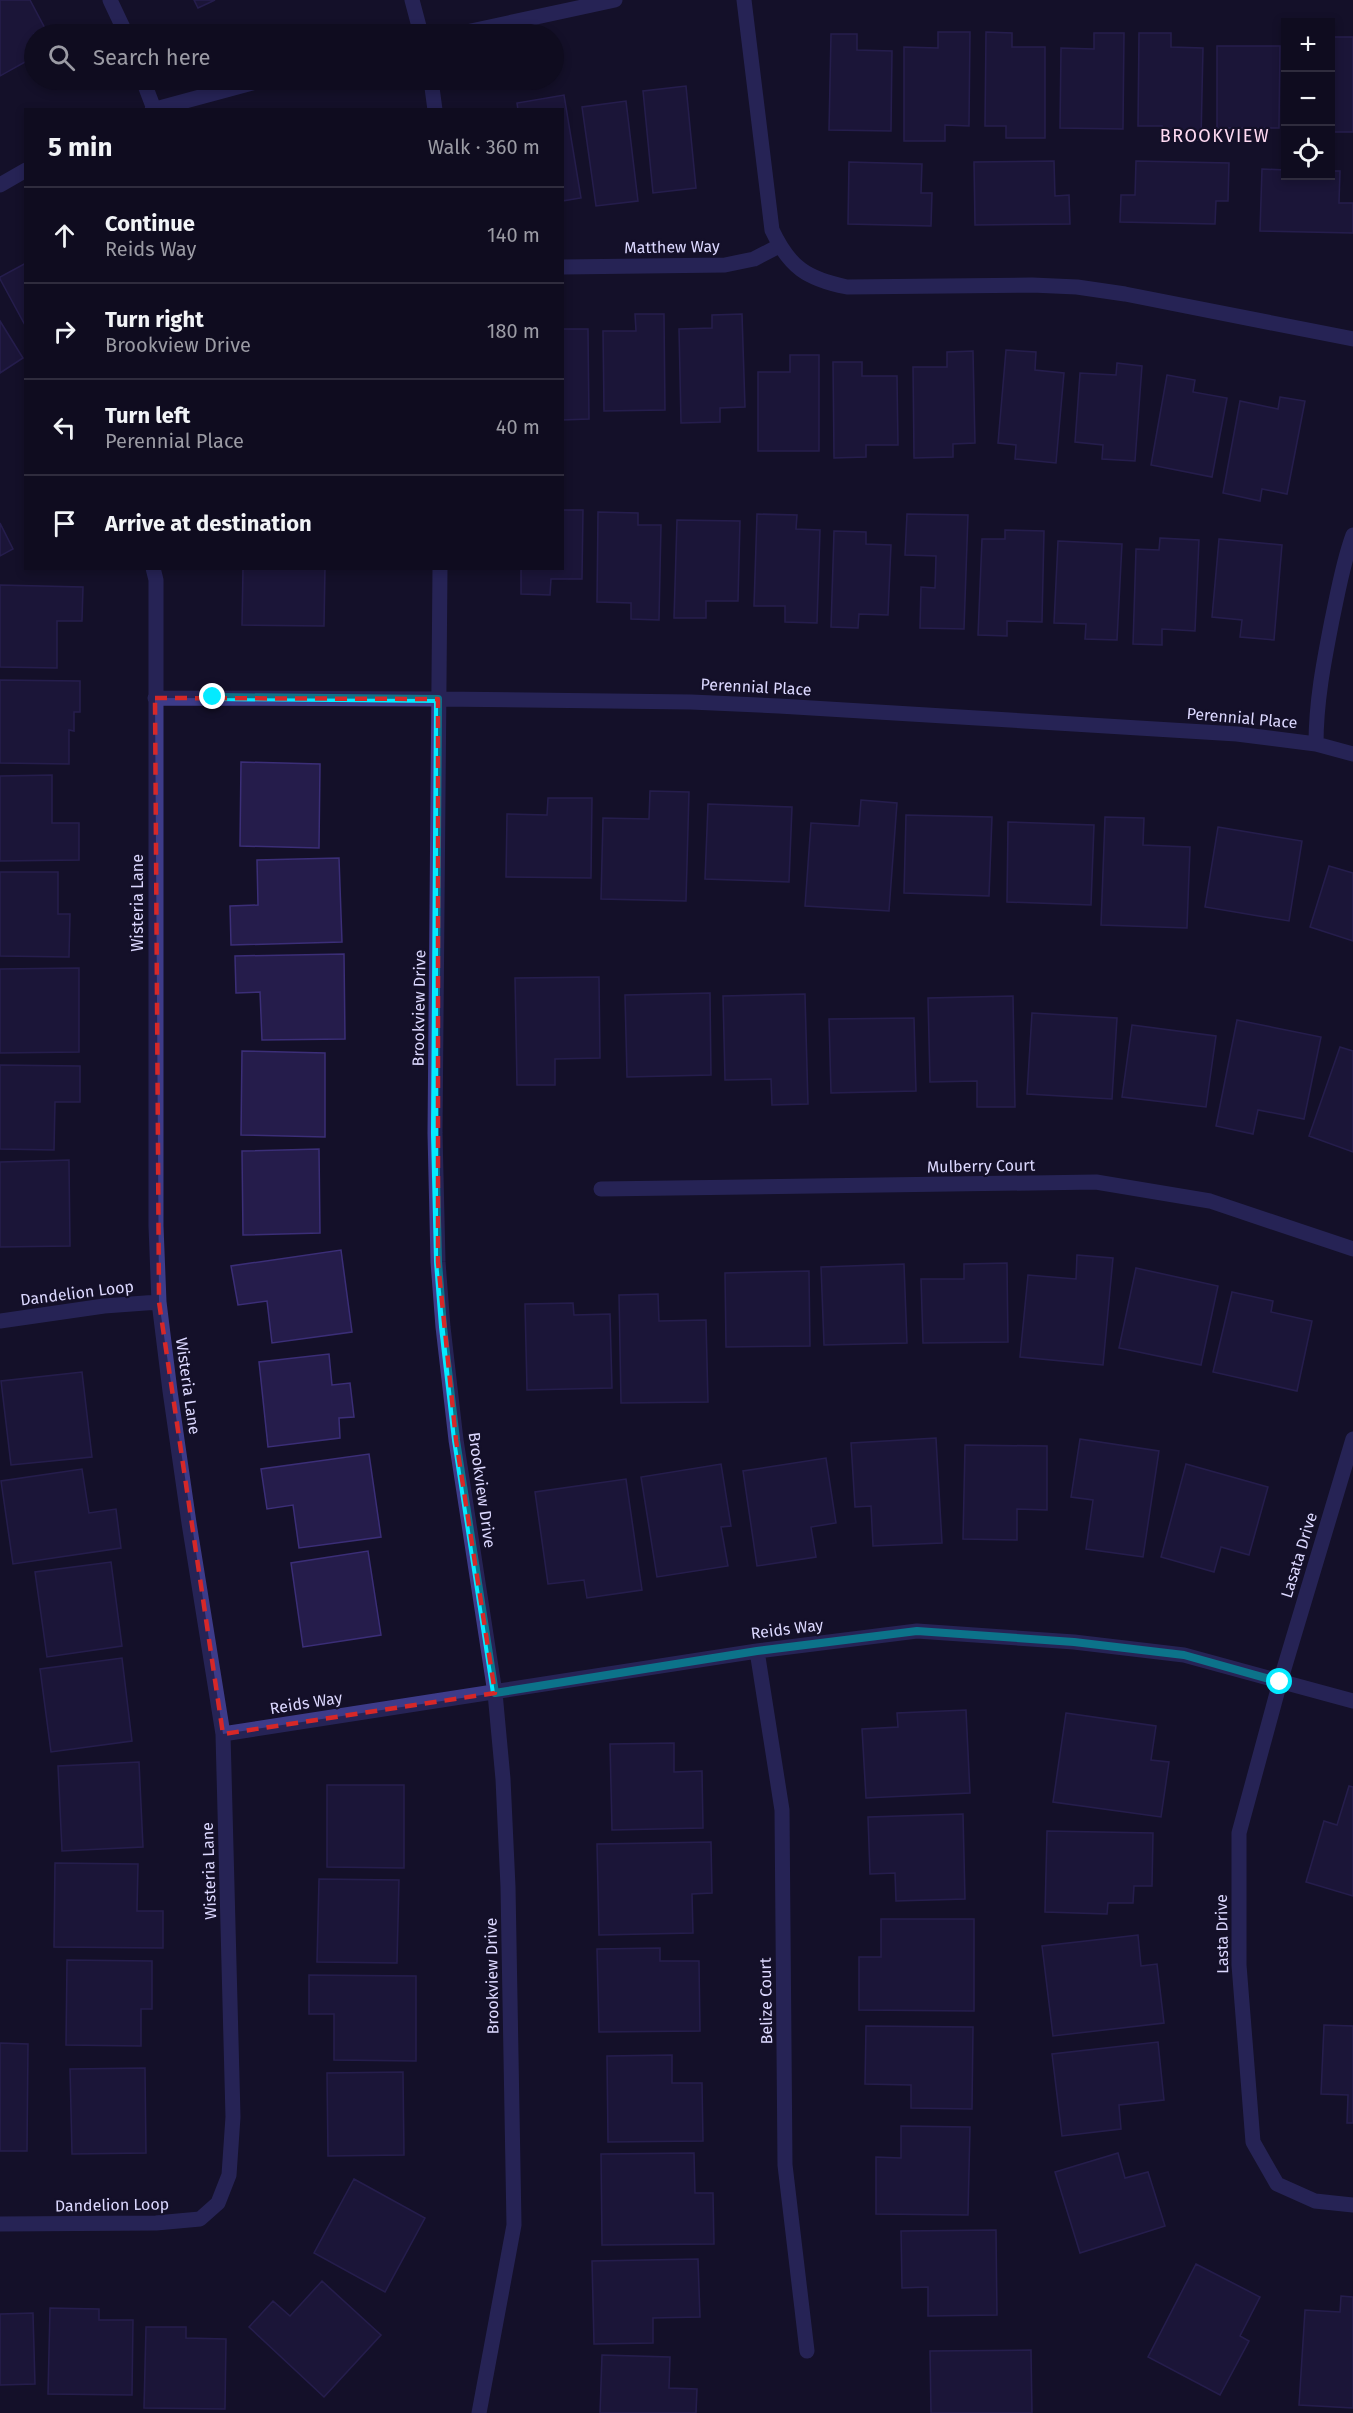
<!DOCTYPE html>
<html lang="en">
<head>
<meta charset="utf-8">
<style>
  :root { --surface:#0f0c1f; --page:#181528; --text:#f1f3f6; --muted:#9b9ba4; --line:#2f2c3d }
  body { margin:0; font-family:"Fira Sans",sans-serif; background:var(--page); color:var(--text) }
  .controls { position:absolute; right:18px; top:18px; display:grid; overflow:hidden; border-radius:0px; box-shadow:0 3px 9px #0003 }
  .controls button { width:54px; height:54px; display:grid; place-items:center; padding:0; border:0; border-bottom:2px solid var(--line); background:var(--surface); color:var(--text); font:30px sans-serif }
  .stop { position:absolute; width:18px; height:18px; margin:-14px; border:4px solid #04eaff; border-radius:50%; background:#fff }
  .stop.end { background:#04eaff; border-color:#fff; box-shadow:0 2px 6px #0008 }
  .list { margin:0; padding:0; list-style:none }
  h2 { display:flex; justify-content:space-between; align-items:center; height:78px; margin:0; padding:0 24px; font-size:26px }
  h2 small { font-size:20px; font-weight:400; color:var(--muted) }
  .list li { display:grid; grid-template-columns:39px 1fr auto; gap:18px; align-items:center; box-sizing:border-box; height:96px; padding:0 24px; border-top:2px solid var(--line) }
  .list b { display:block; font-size:22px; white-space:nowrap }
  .list p { margin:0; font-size:20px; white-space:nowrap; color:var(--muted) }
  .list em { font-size:20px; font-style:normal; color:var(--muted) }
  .icon { flex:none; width:33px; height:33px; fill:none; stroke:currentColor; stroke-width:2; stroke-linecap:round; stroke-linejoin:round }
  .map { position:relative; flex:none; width:1353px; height:2413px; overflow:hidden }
  .search { position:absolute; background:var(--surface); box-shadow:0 3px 9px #0003; left:24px; top:24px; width:540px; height:66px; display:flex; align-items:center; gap:15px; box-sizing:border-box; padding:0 21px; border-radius:33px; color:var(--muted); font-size:22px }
  .panel { position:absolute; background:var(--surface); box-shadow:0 3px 9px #0003; left:24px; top:108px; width:540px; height:462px; border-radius:0px }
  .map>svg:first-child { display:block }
  .building { fill:#251c4b; stroke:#3b2e77; stroke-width:1.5 }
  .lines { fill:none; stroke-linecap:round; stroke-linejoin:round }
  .service { stroke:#3d3b89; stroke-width:15 }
  .minor { stroke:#3d3b89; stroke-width:15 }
  .route { stroke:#04eaff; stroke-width:8 }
  .marked { fill:none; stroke:#d62828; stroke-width:4.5; stroke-dasharray:12 8; stroke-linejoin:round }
  .labels { text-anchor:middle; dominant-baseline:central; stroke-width:4.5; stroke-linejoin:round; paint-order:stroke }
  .street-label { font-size:16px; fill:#dcd8ff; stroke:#141029 }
  .neighbourhood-label { font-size:18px; letter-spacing:1.5px; fill:#ffdaf2; stroke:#141029 }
</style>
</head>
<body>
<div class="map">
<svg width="1353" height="2413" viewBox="0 0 1353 2413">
  <rect width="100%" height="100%" fill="#141029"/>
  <!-- building -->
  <path class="building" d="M0 0H30L48 34H34V57L0 76Z
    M194 0H215L198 8Z
    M938 32H970L969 126 945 125V141H904V47L938 48Z
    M986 32 1012 33V47H1045V138H1006V126H985Z
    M1094 33H1124L1123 129 1060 128 1061 48 1094 49Z
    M1139 33H1171V47L1203 48 1201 140H1161L1162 126H1138Z
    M831 34H857V50L892 51 891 131 829 130Z
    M1330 37H1353V132H1330Z
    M1217 46H1280L1279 128H1217Z
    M686 86 696 188 653 193 643 91Z
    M564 95 581 198 562 201V110H518L517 103Z
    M626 101 638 201 596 206 582 107Z
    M1054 161 1055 196 1069 195 1070 224 975 225 974 162Z
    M1136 161 1229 163 1228 201H1216L1215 224 1120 222 1121 195H1135Z
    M849 162 922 164 921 193H932L931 226 848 224Z
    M1262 169 1286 170V176H1330V171H1340L1339 203H1353V233L1260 231Z
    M26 263V327L0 279V277Z
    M635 314H664L665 410 604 411 603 331H636Z
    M742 314 745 407 720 408V422L681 423 679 329 712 328V315Z
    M0 321 23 358 0 373Z
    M562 329H588L589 419 562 420Z
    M1006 350 1036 352 1035 370 1064 373 1056 463 1015 459 1016 445 998 443Z
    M973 351 975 443 953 444V457L914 458 913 367H947V352Z
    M790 355H819V451H758V372H790Z
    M833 362H862V376H897L898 445H866V457L834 458Z
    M1117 363 1142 366 1135 461 1102 459 1103 445 1075 442 1080 373 1116 375Z
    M1167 375 1195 380 1193 392 1227 398 1212 477 1151 465Z
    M1280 397 1305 401 1287 494 1262 489 1260 501 1223 493 1240 401 1278 409Z
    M562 510H583L582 579H551L550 595 521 594V568H562Z
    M598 512 638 513V525H661L659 620 631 619V603L597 602Z
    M757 514 797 515 796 529 820 530 817 623 785 622V606H754Z
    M907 514 968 515 964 629 920 628 921 587 935 588 936 556 905 555Z
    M677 520 740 521 738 601H706V618H674Z
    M0 523 13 549 0 556Z
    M1005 530 1044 531 1042 622 1007 621V636L978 635 982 539H1005Z
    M834 531 866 532V544L891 545 888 615 859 614 858 628 831 627Z
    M1160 538 1199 540 1195 631 1162 629V645L1133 644 1136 549 1159 550Z
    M1219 539 1282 545 1274 640 1240 637 1242 620 1212 617Z
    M1058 541 1122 544 1117 640 1085 639 1086 624 1054 623Z
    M243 568H325L324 626 242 625Z
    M0 585 83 587 82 621H57V668L0 667Z
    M0 680 80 681V712H74V731L69 730V764L0 763Z
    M241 762 320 764 319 848 240 846Z
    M52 775V823H79V860L0 861V776Z
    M650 791 689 792 686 901 601 899 603 818 649 819Z
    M548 798H592L591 878 506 877 507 814 547 815Z
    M861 800 897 803 889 911 805 906 811 823 859 826Z
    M708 804 792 807 789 882 705 879Z
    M906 815 992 817 989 896 904 893Z
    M1105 817 1144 818 1143 845 1190 847 1187 928 1101 925Z
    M1008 822 1094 825 1091 905 1007 902Z
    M1218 827 1302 841 1289 921 1205 907Z
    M339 858 342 942 231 945 230 906 258 905 257 860Z
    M1329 866 1353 873V941L1310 927Z
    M0 872H58V914H70L69 957 0 956Z
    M344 954 345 1039 262 1040 260 992 236 993 235 956Z
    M79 968V1052L0 1053V969Z
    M599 977 600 1058 555 1059V1085H517L515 978Z
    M710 993 711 1075 627 1077 625 995Z
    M805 994 808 1104 772 1105 771 1079 725 1080 723 996Z
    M1013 996 1015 1107H977V1081L930 1082 928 998Z
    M1032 1013 1117 1018 1112 1099 1027 1094Z
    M914 1018 916 1091 831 1093 829 1019Z
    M1237 1020 1321 1037 1304 1119 1258 1110 1253 1134 1216 1126Z
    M1132 1025 1216 1036 1206 1107 1122 1097Z
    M1340 1047 1353 1051V1152L1309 1136Z
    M242 1051 325 1053V1137L241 1135Z
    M0 1065 80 1066V1102H55L54 1150 0 1149Z
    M319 1149 320 1233 243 1235 242 1151Z
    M69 1160 70 1246 0 1247V1162Z
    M341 1250 352 1332 272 1343 267 1301 238 1305 231 1266Z
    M1077 1255 1113 1258 1103 1365 1020 1357 1028 1275 1076 1279Z
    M1007 1263 1008 1342 923 1343 921 1279H964V1264Z
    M904 1264 907 1343 824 1345 821 1267Z
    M1136 1268 1218 1286 1201 1365 1119 1348Z
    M809 1271 810 1346 726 1347 725 1273Z
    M1232 1292 1273 1301 1271 1312 1312 1321 1297 1391 1213 1372Z
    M658 1294 659 1321 706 1320 708 1402 621 1403 619 1295Z
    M573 1303 574 1315 610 1314 612 1388 527 1390 525 1304Z
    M329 1354 332 1385 350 1383 354 1417 339 1418 340 1438 268 1447 259 1362Z
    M82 1372 92 1457 11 1465 1 1381Z
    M936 1438 942 1543 873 1546 871 1506 855 1507 851 1443Z
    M1080 1439 1159 1451 1143 1557 1086 1549 1093 1500 1071 1497Z
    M965 1445 1047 1446V1510L1017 1509V1540L963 1539Z
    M369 1454 381 1537 299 1548 293 1505 267 1509 261 1469Z
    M826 1458 836 1523 811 1527 816 1557 757 1566 743 1471Z
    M721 1464 731 1526 721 1527 728 1566 657 1577 641 1477Z
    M1186 1464 1268 1487 1249 1555 1221 1547 1214 1572 1161 1557Z
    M82 1469 89 1513 116 1509 121 1548 13 1564 1 1481Z
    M626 1479 642 1590 587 1598 584 1580 548 1584 535 1492Z
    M368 1551 381 1635 303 1647 291 1563Z
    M111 1562 122 1646 47 1657 35 1572Z
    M122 1658 132 1741 51 1752 40 1669Z
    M966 1710 970 1793 866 1798 862 1729 898 1727 897 1713Z
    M1066 1713 1156 1726 1151 1760 1169 1762 1161 1817 1053 1802Z
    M674 1743V1772L702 1771 703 1828 612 1830 610 1744Z
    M139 1762 143 1847 62 1851 58 1766Z
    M327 1785H404V1868L327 1867Z
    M1349 1786 1353 1787V1896L1306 1882 1324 1821 1337 1825Z
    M963 1814 965 1899 896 1901 895 1873 870 1874 868 1817Z
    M1047 1831 1153 1833 1152 1886H1134L1133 1903H1108L1107 1914 1045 1912Z
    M711 1842 712 1893 692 1894 693 1933 599 1935 597 1844Z
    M55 1863 138 1864 137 1911H163V1948L54 1947Z
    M319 1879 399 1880 397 1963 317 1962Z
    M881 1919H974V2011L859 2010V1957H881Z
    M1138 1935 1141 1966 1157 1964 1164 2023 1053 2036 1042 1946Z
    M660 1948V1961H699L700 2031 599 2032 597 1949Z
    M67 1960 152 1961V2009H141V2046L66 2045Z
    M309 1975 416 1976V2061L334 2060V2014H309Z
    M1324 2025 1353 2026V2123H1347L1348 2095 1321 2094Z
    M866 2026 973 2027 972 2109 911 2108V2085L865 2084Z
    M1158 2042 1164 2100 1119 2105 1121 2129 1062 2136 1052 2054Z
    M0 2043 28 2044 27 2151H0Z
    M672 2055V2083H702L703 2141 608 2142 607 2056Z
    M145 2068 146 2153 72 2154 70 2069Z
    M403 2072 404 2155 328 2156 327 2073Z
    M901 2126 970 2127 968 2215 876 2214V2157L901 2158Z
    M694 2153 695 2193H713L714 2244 602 2245 601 2154Z
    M1118 2153 1125 2178 1148 2172 1165 2226 1080 2253 1055 2172Z
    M354 2179 425 2218 385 2292 314 2253Z
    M996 2230 997 2315 928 2316V2287L902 2288 901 2231Z
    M698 2259 700 2317 653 2318V2343L594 2344 592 2261Z
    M1196 2264 1260 2297 1240 2336 1249 2341 1220 2395 1148 2357Z
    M322 2281 381 2335 324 2397 249 2327 273 2301 290 2316Z
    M1341 2296 1353 2297V2408L1299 2405 1305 2310 1340 2312Z
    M50 2308 99 2309V2320H133L132 2395 48 2394Z
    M33 2313 35 2384 0 2385V2314Z
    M146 2327H186V2338L226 2339 225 2409 144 2408Z
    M1031 2350 1032 2413H931L930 2351Z
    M602 2355 670 2357 669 2388 697 2389 696 2413H600Z"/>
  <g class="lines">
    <!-- service -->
    <path class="service" d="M562 267 725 265 754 259 779 246"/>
    <!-- minor -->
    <path class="minor" d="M110 0 126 34
      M412 0 421 34
      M744 0 772 230C789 267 807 279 847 287L1032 285 1077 287 1125 294 1353 339
      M457 34 615 0
      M143 80 154 109
      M431 80 435 110
      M152 110 263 80
      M0 185 26 170
      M440 568 435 1133 438 1262 443 1327 456 1440 495 1693 503 1779 508 1887 514 2225 479 2413
      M155 698 438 699 691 702 779 706 1237 734 1316 744 1353 754
      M1316 744C1316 701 1324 661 1332 620 1338 592 1343 562 1353 535
      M601 1189 1096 1182 1210 1201 1353 1249
      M0 1321 104 1306 159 1302
      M1353 1439 1280 1682 1239 1833V1965L1253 2142 1277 2184 1315 2201 1353 2205
      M757 1651 782 1810 785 2165 807 2351
      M223 1734 757 1651 917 1631 1074 1642 1184 1655 1353 1701
      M0 2224 156 2223 200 2219 218 2203 229 2175 233 2117 223 1734 189 1523 170 1391 159 1302 156 1226V580L153 568"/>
  </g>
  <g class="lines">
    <!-- route -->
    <path class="route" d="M213 697 438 699 435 1133 438 1262 443 1327 456 1440 495 1693 757 1651 917 1631 1074 1642 1184 1655 1280 1682"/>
  </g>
  <!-- marked area -->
  <path d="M0 0H1353V2413H0ZM155 698 438 699V1262L456 1440 495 1693 223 1734 159 1302Z" fill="#141029" fill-opacity=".55" fill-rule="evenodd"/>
  <path class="marked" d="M155 698 438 699V1262L456 1440 495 1693 223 1734 159 1302Z"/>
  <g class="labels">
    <!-- street labels -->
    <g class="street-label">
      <text transform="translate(672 247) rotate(-1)">Matthew Way</text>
      <text transform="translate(756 687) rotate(3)">Perennial Place</text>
      <text transform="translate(1242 718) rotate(5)">Perennial Place</text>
      <text transform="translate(137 903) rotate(-90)">Wisteria Lane</text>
      <text transform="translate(419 1008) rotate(-89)">Brookview Drive</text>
      <text transform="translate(981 1166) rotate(-1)">Mulberry Court</text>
      <text transform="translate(77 1293) rotate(-7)">Dandelion Loop</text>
      <text transform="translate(188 1386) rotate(82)">Wisteria Lane</text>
      <text transform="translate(482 1490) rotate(82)">Brookview Drive</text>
      <text transform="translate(1299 1555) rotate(-73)">Lasata Drive</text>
      <text transform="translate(787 1629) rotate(-7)">Reids Way</text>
      <text transform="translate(306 1703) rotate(-9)">Reids Way</text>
      <text transform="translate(209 1871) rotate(-92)">Wisteria Lane</text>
      <text transform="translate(1222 1934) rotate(-91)">Lasta Drive</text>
      <text transform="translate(492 1976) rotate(-91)">Brookview Drive</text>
      <text transform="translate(766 2001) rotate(-91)">Belize Court</text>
      <text transform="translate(112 2205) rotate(-1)">Dandelion Loop</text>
    </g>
    <!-- neighbourhood labels -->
    <g class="neighbourhood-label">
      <text x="1215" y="136">BROOKVIEW</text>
    </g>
  </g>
</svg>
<div class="controls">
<button>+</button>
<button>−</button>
<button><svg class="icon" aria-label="locate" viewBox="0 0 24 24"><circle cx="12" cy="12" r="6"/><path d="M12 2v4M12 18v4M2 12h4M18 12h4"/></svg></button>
</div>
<div class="stop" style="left:1280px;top:1682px"></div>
<div class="stop end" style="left:213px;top:697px"></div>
<div class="search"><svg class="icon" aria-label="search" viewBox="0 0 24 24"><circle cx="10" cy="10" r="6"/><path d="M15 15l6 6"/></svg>Search here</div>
<section class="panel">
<h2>5 min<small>Walk · 360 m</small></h2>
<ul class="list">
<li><svg class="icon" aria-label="ahead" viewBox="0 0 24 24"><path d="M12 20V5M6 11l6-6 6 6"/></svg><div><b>Continue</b><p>Reids Way</p></div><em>140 m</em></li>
<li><svg class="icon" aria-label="right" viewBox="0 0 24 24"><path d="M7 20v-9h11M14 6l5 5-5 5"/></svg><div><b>Turn right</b><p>Brookview Drive</p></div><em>180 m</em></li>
<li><svg class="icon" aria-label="left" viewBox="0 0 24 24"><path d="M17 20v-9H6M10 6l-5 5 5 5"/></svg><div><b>Turn left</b><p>Perennial Place</p></div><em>40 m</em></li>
<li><svg class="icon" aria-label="arrive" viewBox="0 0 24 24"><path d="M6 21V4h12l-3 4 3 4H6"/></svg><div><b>Arrive at destination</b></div></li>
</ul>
</section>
</div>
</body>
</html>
